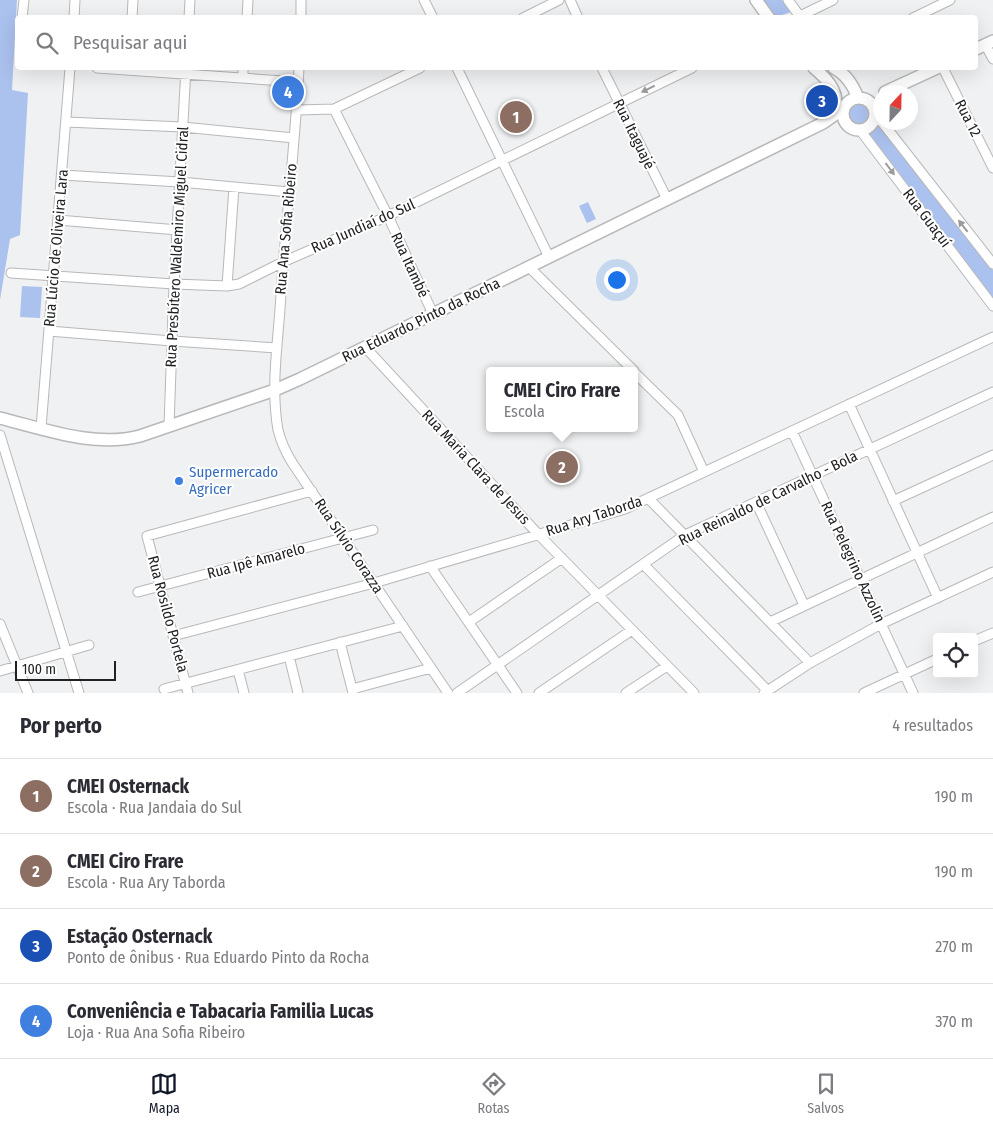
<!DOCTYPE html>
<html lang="pt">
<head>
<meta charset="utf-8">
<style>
  :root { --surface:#fff; --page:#f2f2f3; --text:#2b2b33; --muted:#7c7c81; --line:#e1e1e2; --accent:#111827 }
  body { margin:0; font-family:"Fira Sans Condensed",sans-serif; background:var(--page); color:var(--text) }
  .controls { position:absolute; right:15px; bottom:15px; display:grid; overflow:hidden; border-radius:5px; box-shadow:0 5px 20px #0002 }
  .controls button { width:45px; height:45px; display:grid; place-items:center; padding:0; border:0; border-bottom:1px solid var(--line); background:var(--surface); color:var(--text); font:25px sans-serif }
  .compass { position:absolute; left:873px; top:85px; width:45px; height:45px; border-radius:50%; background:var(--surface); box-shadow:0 5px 20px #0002; rotate:22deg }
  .scale { position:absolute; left:15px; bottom:12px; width:101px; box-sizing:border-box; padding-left:5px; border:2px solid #212122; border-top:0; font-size:14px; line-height:18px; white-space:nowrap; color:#212122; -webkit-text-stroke:4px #fff; paint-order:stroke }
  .you { position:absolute; left:616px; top:279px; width:18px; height:18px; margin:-12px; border:4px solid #fff; border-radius:50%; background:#1a73e8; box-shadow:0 0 0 8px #1a73e833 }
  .badge { display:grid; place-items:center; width:32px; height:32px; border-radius:50%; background:var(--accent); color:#fff; font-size:16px; font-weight:700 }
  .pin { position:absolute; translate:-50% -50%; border:2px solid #fff; box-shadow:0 1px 5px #0006 }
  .popup { position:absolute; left:486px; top:367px; width:152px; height:65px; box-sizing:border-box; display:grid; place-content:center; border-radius:5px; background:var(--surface); filter:drop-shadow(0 1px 4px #0005); font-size:16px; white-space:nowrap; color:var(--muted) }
  .popup b { font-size:19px; color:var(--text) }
  .popup::after { content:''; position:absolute; left:50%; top:100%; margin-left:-10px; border:10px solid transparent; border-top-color:var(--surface) }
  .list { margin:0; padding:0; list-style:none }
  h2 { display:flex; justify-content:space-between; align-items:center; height:65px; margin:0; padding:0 20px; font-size:21px }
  h2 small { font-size:16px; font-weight:400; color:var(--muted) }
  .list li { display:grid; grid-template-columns:32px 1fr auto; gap:15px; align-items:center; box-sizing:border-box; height:75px; padding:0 20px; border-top:1px solid var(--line) }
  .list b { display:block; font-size:19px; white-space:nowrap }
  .list p { margin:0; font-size:16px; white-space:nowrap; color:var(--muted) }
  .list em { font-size:16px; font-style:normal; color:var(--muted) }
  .icon { flex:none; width:28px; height:28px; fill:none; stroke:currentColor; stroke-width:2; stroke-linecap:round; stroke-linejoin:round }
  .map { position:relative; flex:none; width:993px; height:693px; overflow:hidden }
  .search { position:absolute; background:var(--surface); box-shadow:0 5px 20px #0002; left:15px; right:15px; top:15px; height:55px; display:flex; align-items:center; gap:12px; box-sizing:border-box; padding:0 18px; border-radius:5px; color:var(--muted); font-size:19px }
  .sheet { height:365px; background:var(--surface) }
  nav { display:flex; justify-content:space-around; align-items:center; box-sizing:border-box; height:70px; border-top:1px solid var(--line); background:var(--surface); font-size:14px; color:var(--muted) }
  nav a { display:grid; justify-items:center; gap:2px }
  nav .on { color:var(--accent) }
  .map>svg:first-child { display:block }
  .green { fill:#abc1ee }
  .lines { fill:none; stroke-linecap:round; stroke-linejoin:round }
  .minor-casing { stroke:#b8b8b9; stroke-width:11 }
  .major-casing { stroke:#b8b8b9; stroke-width:14 }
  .minor { stroke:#fff; stroke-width:9 }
  .major { stroke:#fff; stroke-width:11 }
  .oneway { fill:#9b9b9c }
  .shop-dot { fill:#3f7fe0; stroke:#fff; stroke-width:2 }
  .labels { text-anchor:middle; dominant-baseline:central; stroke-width:4; stroke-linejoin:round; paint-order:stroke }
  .street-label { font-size:15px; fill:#212122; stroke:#fff }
  .shop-label { font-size:15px; fill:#366cbe; stroke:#fff; text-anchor:start }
</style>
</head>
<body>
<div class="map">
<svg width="993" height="693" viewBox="0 0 993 693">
  <rect width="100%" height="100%" fill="#f0f1f2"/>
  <!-- green -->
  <path class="green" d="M0 0H17L12 90 28 93 20 235 10 239 0 300Z
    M762 0H782L791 12 776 17Z
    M845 114a14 14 0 1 1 28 0a14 14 0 1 1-28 0Z
    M878 122 993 270V300L867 133Z
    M588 202 596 219 587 223 579 206Z
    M22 286 42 287 40 318 20 317Z"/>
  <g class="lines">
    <!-- minor casing -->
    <g class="minor-casing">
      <path id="minor" d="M424 0 433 18
        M570 0 578 18
        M788 0 801 18
        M22 18 24 0
        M74 18 75 0
        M132 18 133 0
        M189 18 190 0
        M247 18 248 0
        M301 18V0
        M523 18 559 0
        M796 18 833 0
        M913 18 950 0
        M985 44 993 59
        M97 68 298 82
        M299 68C295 148 285 228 280 309 277 349 271 390 278 430 281 442 286 453 293 464L448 693
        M457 68 549 257
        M602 68 667 199
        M943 68 993 168
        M243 78V68
        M334 109 388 216 433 314
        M297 110 334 109 420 68
        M875 113 880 121
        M66 122 183 127 294 138
        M882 122 993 264
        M860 130 993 306
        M62 175 180 182 289 192
        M58 220 178 230
        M529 267 634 371
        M11 273 174 284 227 286 239 284 283 262 388 216 692 68
        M227 286 234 187
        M49 331 172 341 277 348
        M365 347 538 534 694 693
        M634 372 678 415 704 472
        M849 404 938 598
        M169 426 174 284 186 68
        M41 428 70 68
        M792 431 913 693
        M0 435 79 693
        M648 498 810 663
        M893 501 993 455
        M756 502 804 605
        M643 564 768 691
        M430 566 517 693
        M138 592 373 530
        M469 622 562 558
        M770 622 993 517
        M0 624 28 693
        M173 636 374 583 625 509 993 337
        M974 641 993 633
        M340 642 353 693
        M289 656 298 693
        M238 670 244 693
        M0 671 89 645
        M164 689 403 626
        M352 689 431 668
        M188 693 147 536 312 491
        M457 693 685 535 993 392
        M539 693 632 630
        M626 693 667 666
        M764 693 810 663 881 624 993 572
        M864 693 937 659"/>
    </g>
    <!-- major casing -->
    <g class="major-casing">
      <path id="major" d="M756 0 769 18
        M976 49 993 41
        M814 68C829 80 844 98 831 117
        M834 68C846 74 853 85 858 98
        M885 92 937 68
        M843 114a16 16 0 1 1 32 0a16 16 0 1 1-32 0Z
        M0 418C44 429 95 448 140 436L275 390 300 379 823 123 843 109"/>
    </g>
    <!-- minor -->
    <use href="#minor" class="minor"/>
    <!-- major -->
    <use href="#major" class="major"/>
  </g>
  <!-- one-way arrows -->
  <defs><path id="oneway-solid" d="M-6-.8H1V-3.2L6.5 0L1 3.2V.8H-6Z" transform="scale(1.25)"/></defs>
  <g class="oneway">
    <use href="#oneway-solid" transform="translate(648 89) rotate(154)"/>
    <use href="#oneway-solid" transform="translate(890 169) rotate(53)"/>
    <use href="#oneway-solid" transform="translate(963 226) rotate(-128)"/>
  </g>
  <!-- markers -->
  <circle class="shop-dot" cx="179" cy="481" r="5"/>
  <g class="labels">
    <!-- street labels -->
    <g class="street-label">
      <text transform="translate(968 118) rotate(63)">Rua 12</text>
      <text transform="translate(634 134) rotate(64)">Rua Itaguajé</text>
      <text transform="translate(927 218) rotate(53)">Rua Guaçuí</text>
      <text transform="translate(363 226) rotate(-24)">Rua Jundiaí do Sul</text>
      <text transform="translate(286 229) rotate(-85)">Rua Ana Sofia Ribeiro</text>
      <text transform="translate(177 247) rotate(-87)">Rua Presbítero Waldemiro Miguel Cidral</text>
      <text transform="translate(56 248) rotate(-85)">Rua Lúcio de Oliveira Lara</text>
      <text transform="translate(410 265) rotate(65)">Rua Itambé</text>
      <text transform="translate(421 320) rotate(-26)">Rua Eduardo Pinto da Rocha</text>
      <text transform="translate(476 467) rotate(47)">Rua Maria Clara de Jesus</text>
      <text transform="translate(768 498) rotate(-26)">Rua Reinaldo de Carvalho - Bola</text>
      <text transform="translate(594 516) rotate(-18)">Rua Ary Taborda</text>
      <text transform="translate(349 546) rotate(56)">Rua Sílvio Corazza</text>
      <text transform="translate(256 561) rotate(-15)">Rua Ipê Amarelo</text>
      <text transform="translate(853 562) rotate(65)">Rua Pelegrino Azzolin</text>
      <text transform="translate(168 614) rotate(75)">Rua Rosildo Portela</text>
    </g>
    <!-- shop labels -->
    <g class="shop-label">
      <text x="189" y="472">Supermercado<tspan x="189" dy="17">Agricer</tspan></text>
    </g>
  </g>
</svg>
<div class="controls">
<button><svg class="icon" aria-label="locate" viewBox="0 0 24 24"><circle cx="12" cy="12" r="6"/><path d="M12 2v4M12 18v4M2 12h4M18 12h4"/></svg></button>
</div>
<svg class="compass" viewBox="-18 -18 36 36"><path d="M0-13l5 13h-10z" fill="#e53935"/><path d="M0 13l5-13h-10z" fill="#7c7c81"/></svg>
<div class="scale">100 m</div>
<div class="you"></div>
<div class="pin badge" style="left:516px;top:117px;background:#8d6e63">1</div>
<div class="pin badge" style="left:562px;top:467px;background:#8d6e63">2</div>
<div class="popup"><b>CMEI Ciro Frare</b>Escola</div>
<div class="pin badge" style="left:822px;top:101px;background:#1a4fb4">3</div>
<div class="pin badge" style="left:288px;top:92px;background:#3f7fe0">4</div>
<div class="search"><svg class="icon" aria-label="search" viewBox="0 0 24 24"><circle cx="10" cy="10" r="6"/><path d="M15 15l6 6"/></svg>Pesquisar aqui</div>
</div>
<section class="sheet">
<h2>Por perto<small>4 resultados</small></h2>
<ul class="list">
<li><span class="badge" style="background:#8d6e63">1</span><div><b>CMEI Osternack</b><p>Escola · Rua Jandaia do Sul</p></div><em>190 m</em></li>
<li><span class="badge" style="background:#8d6e63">2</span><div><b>CMEI Ciro Frare</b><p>Escola · Rua Ary Taborda</p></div><em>190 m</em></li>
<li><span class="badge" style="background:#1a4fb4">3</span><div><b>Estação Osternack</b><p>Ponto de ônibus · Rua Eduardo Pinto da Rocha</p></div><em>270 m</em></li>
<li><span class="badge" style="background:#3f7fe0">4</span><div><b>Conveniência e Tabacaria Familia Lucas</b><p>Loja · Rua Ana Sofia Ribeiro</p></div><em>370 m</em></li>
</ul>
</section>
<nav>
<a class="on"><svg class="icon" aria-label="map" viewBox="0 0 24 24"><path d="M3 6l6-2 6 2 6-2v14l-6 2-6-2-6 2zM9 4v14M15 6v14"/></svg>Mapa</a>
<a><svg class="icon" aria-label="directions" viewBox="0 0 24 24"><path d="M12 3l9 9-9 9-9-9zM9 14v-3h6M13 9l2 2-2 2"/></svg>Rotas</a>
<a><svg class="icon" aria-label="saved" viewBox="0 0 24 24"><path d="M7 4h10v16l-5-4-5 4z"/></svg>Salvos</a>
</nav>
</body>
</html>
